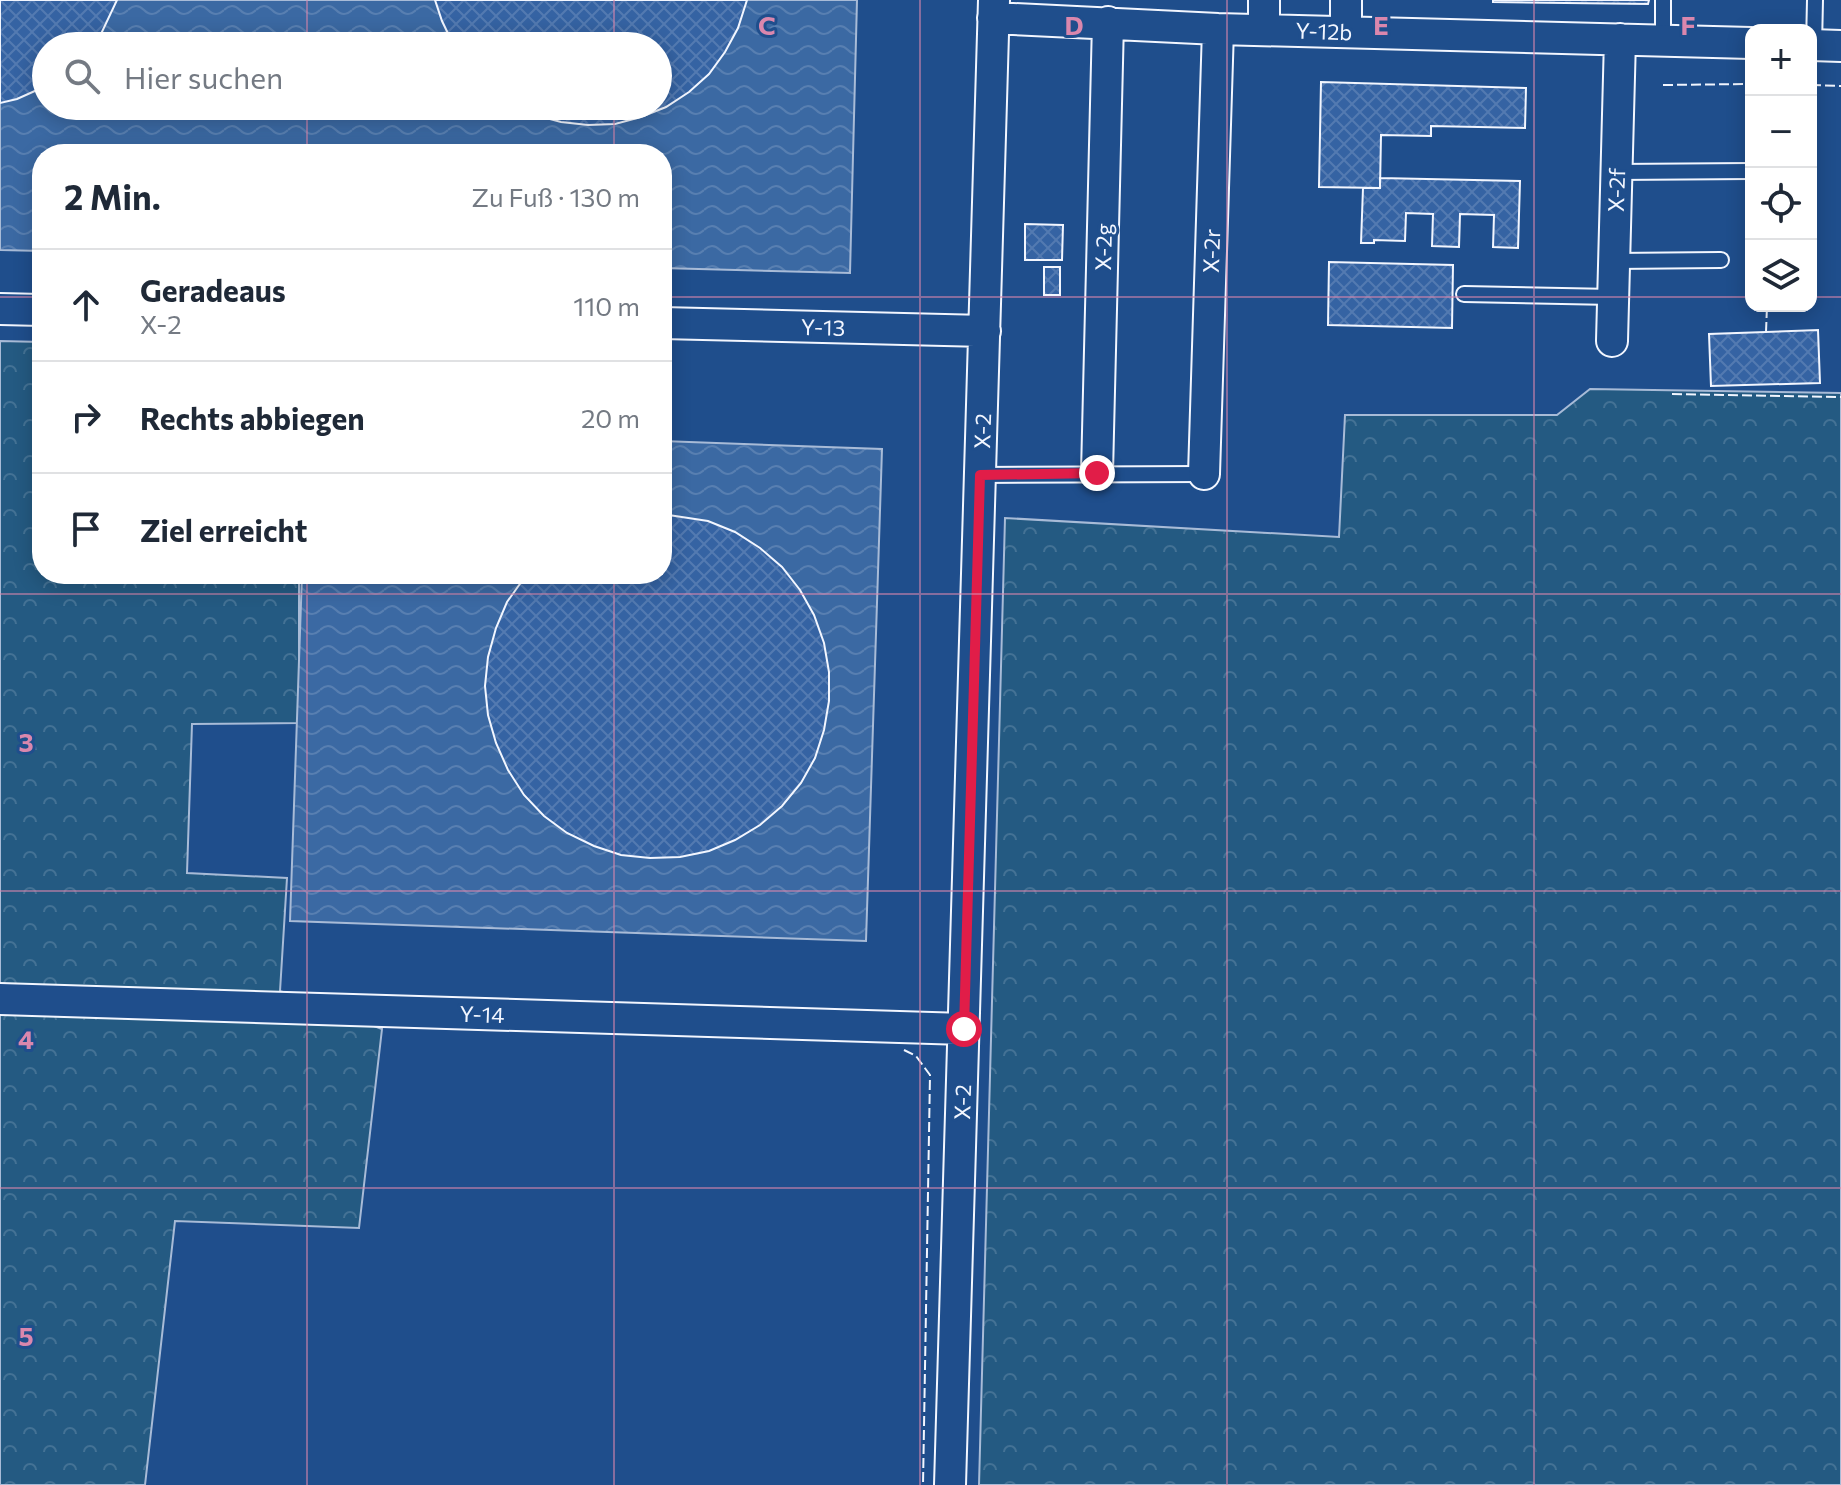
<!DOCTYPE html>
<html lang="de">
<head>
<meta charset="utf-8">
<style>
  :root { --surface:#fff; --page:#f2f2f3; --text:#1f2937; --muted:#747a83; --line:#e0e1e3 }
  body { margin:0; font-family:Commissioner,sans-serif; background:var(--page); color:var(--text) }
  .controls { position:absolute; right:24px; top:24px; display:grid; overflow:hidden; border-radius:16px; box-shadow:0 4px 20px #0003 }
  .controls button { width:72px; height:72px; display:grid; place-items:center; padding:0; border:0; border-bottom:2px solid var(--line); background:var(--surface); color:var(--text); font:40px sans-serif }
  .stop { position:absolute; width:24px; height:24px; margin:-18px; border:6px solid #e11d48; border-radius:50%; background:#fff }
  .stop.end { background:#e11d48; border-color:#fff; box-shadow:0 2px 8px #0008 }
  .list { margin:0; padding:0; list-style:none }
  h2 { display:flex; justify-content:space-between; align-items:center; height:104px; margin:0; padding:0 32px; font-size:34px }
  h2 small { font-size:26px; font-weight:400; color:var(--muted) }
  .list li { display:grid; grid-template-columns:52px 1fr auto; gap:24px; align-items:center; box-sizing:border-box; height:112px; padding:0 32px; border-top:2px solid var(--line) }
  .list b { display:block; font-size:30px; white-space:nowrap }
  .list p { margin:0; font-size:26px; white-space:nowrap; color:var(--muted) }
  .list em { font-size:26px; font-style:normal; color:var(--muted) }
  .icon { flex:none; width:44px; height:44px; fill:none; stroke:currentColor; stroke-width:2; stroke-linecap:round; stroke-linejoin:round }
  .map { position:relative; flex:none; width:1841px; height:1485px; overflow:hidden }
  .search { position:absolute; background:var(--surface); box-shadow:0 4px 20px #0003; left:32px; top:32px; width:640px; height:88px; display:flex; align-items:center; gap:20px; box-sizing:border-box; padding:0 28px; border-radius:44px; color:var(--muted); font-size:30px }
  .panel { position:absolute; background:var(--surface); box-shadow:0 4px 20px #0003; left:32px; top:144px; width:640px; height:440px; border-radius:32px }
  .map>svg:first-child { display:block }
  .forest { fill:url(#forest-crowns); stroke:#a8bbd7; stroke-width:2 }
  .water { fill:url(#water-waves); stroke:#a8bbd7; stroke-width:2; fill-rule:evenodd }
  .building { fill:url(#building-cross-hatch); stroke:#f2f6ff; stroke-width:2 }
  .lines { fill:none; stroke-linecap:round; stroke-linejoin:round }
  .lane-casing { stroke:#f2f6ff; stroke-width:18 }
  .street-casing { stroke:#f2f6ff; stroke-width:34 }
  .lane { stroke:#1f4e8c; stroke-width:14 }
  .street { stroke:#1f4e8c; stroke-width:30 }
  .fence { stroke:#f2f6ff; stroke-width:2; stroke-dasharray:10 4; stroke-linecap:butt }
  .route { stroke:#e11d48; stroke-width:10 }
  .grid { fill:none; stroke:#da87ad; stroke-width:2; stroke-opacity:0.55 }
  .labels { text-anchor:middle; dominant-baseline:central; stroke-width:6; stroke-linejoin:round; paint-order:stroke }
  .street-label { font-size:22px; fill:#f2f6ff; stroke:#1f4e8c }
  .grid-label { font-size:26px; text-anchor:middle; font-weight:bold; fill:#da87ad; stroke:#1f4e8c; stroke-width:6; stroke-linejoin:round; paint-order:stroke }
</style>
</head>
<body>
<div class="map">
<svg width="1841" height="1485" viewBox="0 0 1841 1485">
  <defs>
    <pattern id="forest-crowns" width="20" height="18" patternUnits="userSpaceOnUse" patternTransform="scale(2)"><rect width="20" height="18" fill="#245a82"/><path d="M2 6a3 3 0 1 1 6 0M12 15a3 3 0 1 1 6 0" fill="none" stroke="#447295"/></pattern>
    <pattern id="water-waves" width="16" height="10" patternUnits="userSpaceOnUse" patternTransform="scale(2)"><rect width="16" height="10" fill="#3b69a3"/><path d="M0 5q4-4 8 0t8 0" fill="none" stroke="#587fb1"/></pattern>
    <pattern id="building-cross-hatch" width="8" height="8" patternUnits="userSpaceOnUse" patternTransform="scale(2)"><rect width="8" height="8" fill="#3563a3"/><path d="M0 0l8 8M0 8l8-8" fill="none" stroke="#537ab1"/></pattern>
  </defs>
  <rect width="100%" height="100%" fill="#1f4e8c"/>
  <!-- forest -->
  <path class="forest" d="M0 341 42 342V574H299V723L192 724 187 873 287 878 280 991 382 1029 359 1228 175 1221 145 1485H0Z
    M1590 389 1841 393V1485H979L1005 518 1339 537 1345 415H1557Z"/>
  <!-- water -->
  <path class="water" d="M0 0H857L850 273 662 268V154H42V251L0 250ZM46 46H658V106H46Z
    M662 441 882 449 866 941 290 921 302 574H662Z"/>
  <!-- building -->
  <path class="building" d="M0 0H117L101 34 92 46H46V86L17 99 0 103Z
    M435 0H747L738 28 725 52 709 74 689 92 666 107 641 117 615 124 588 125 561 122 535 115 516 106H658V46H454L442 21Z
    M1493 0H1649L1648 4 1493 2Z
    M1321 82 1526 88 1525 128 1431 126V136L1381 135 1380 188 1319 187Z
    M1380 178 1520 181 1518 248 1493 247 1494 215 1460 214 1459 247 1432 246 1433 214 1406 213 1405 241 1374 240V243H1361L1363 188H1380Z
    M1025 224 1063 225 1062 260H1025Z
    M1329 262 1453 265 1452 328 1328 325Z
    M1044 267H1060V295H1044Z
    M1818 330 1820 383 1711 386 1709 334Z
    M662 514 708 521 735 532 760 548 782 567 800 590 814 615 824 643 829 672V701L824 730 815 758 801 783 782 806 760 825 735 840 709 851 680 857 650 858 621 855 594 846 567 833 544 816 524 795 508 770 496 743 488 715 485 686 488 657 496 628 507 602 527 574H662Z"/>
  <g class="lines">
    <!-- lane casing -->
    <g class="lane-casing">
      <path id="lane" d="M1663 40V0
        M1814 45 1815 0
        M1616 172 1751 171
        M1614 261 1721 260
        M1464 294 1613 297
        M980 475 1204 474"/>
    </g>
    <!-- street casing -->
    <g class="street-casing">
      <path id="street" d="M993 18 1218 29 1751 43
        M1264 29V0
        M1346 32V0
        M1811 45 1841 46
        M0 309 42 310
        M662 323 985 331
        M1612 341 1620 39
        M1097 473 1108 22
        M1204 474 1218 29
        M0 999 964 1029
        M950 1485 994 0"/>
    </g>
    <!-- lane -->
    <use href="#lane" class="lane"/>
    <!-- street -->
    <use href="#street" class="street"/>
    <!-- fence -->
    <path class="fence" d="M1663 85 1751 84
      M1811 85 1841 86
      M1766 332 1767 306
      M1672 394 1841 397
      M904 1050 916 1056 930 1075 923 1485"/>
  </g>
  <g class="lines">
    <!-- route -->
    <path class="route" d="M964 1029 980 475 1097 473"/>
  </g>
  <!-- grid -->
  <path class="grid" d="M307 0V46M614 0V46M920 0V1485M1227 0V1485M1534 0V1485M307 106V154M614 106V154M0 297H42M662 297H1751M1811 297H1841M307 574V1485M614 574V1485M0 594H1841M0 891H1841M0 1188H1841"/>
  <g class="labels">
    <!-- street labels -->
    <g class="street-label">
      <text transform="translate(1324 31) rotate(2)">Y-12b</text>
      <text transform="translate(1616 190) rotate(-88)">X-2f</text>
      <text transform="translate(1103 247) rotate(-89)">X-2g</text>
      <text transform="translate(1211 251) rotate(-88)">X-2r</text>
      <text transform="translate(823 327) rotate(1)">Y-13</text>
      <text transform="translate(982 431) rotate(-88)">X-2</text>
      <text transform="translate(482 1014) rotate(2)">Y-14</text>
      <text transform="translate(962 1102) rotate(-88)">X-2</text>
    </g>
  </g>
  <g class="grid-label">
    <text x="767" y="35">C</text>
    <text x="1074" y="35">D</text>
    <text x="1381" y="35">E</text>
    <text x="1688" y="35">F</text>
    <text x="26" y="752">3</text>
    <text x="26" y="1049">4</text>
    <text x="26" y="1346">5</text>
  </g>
</svg>
<div class="controls">
<button>+</button>
<button>−</button>
<button><svg class="icon" aria-label="locate" viewBox="0 0 24 24"><circle cx="12" cy="12" r="6"/><path d="M12 2v4M12 18v4M2 12h4M18 12h4"/></svg></button>
<button><svg class="icon" aria-label="layers" viewBox="0 0 24 24"><path d="M12 4l9 5-9 5-9-5zM3 14l9 5 9-5"/></svg></button>
</div>
<div class="stop" style="left:964px;top:1029px"></div>
<div class="stop end" style="left:1097px;top:473px"></div>
<div class="search"><svg class="icon" aria-label="search" viewBox="0 0 24 24"><circle cx="10" cy="10" r="6"/><path d="M15 15l6 6"/></svg>Hier suchen</div>
<section class="panel">
<h2>2 Min.<small>Zu Fuß · 130 m</small></h2>
<ul class="list">
<li><svg class="icon" aria-label="ahead" viewBox="0 0 24 24"><path d="M12 20V5M6 11l6-6 6 6"/></svg><div><b>Geradeaus</b><p>X-2</p></div><em>110 m</em></li>
<li><svg class="icon" aria-label="right" viewBox="0 0 24 24"><path d="M7 20v-9h11M14 6l5 5-5 5"/></svg><div><b>Rechts abbiegen</b></div><em>20 m</em></li>
<li><svg class="icon" aria-label="arrive" viewBox="0 0 24 24"><path d="M6 21V4h12l-3 4 3 4H6"/></svg><div><b>Ziel erreicht</b></div></li>
</ul>
</section>
</div>
</body>
</html>
